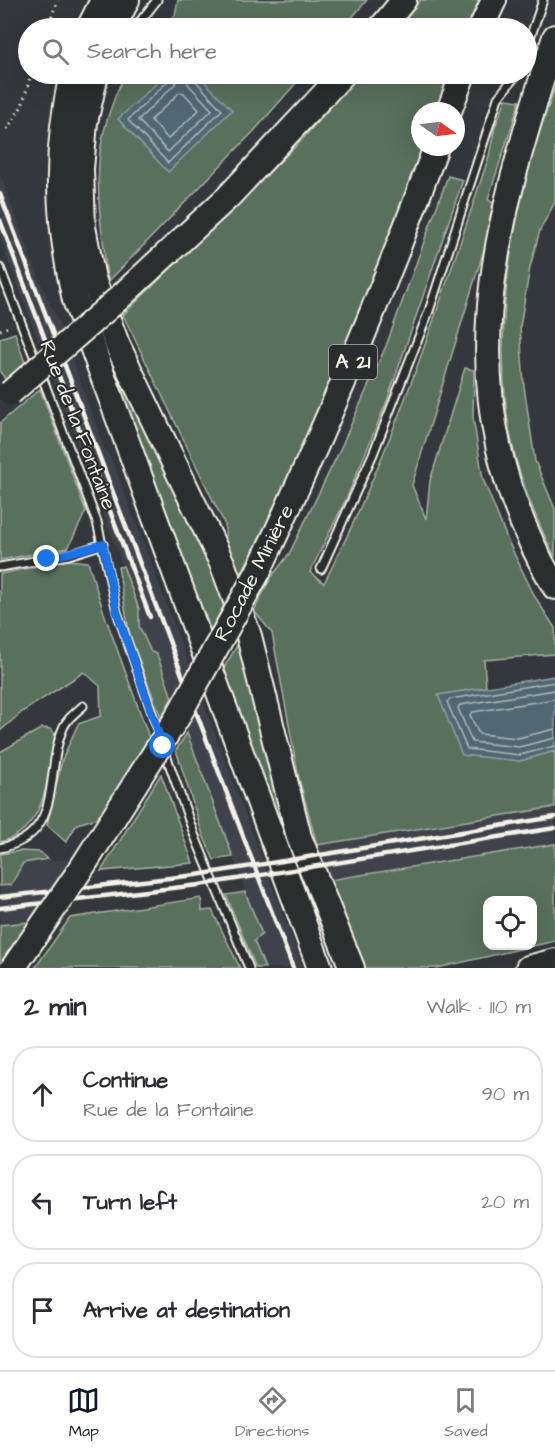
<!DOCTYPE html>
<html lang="en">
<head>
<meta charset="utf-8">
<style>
  :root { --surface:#fff; --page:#f7f7f7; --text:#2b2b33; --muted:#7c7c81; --line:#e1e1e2; --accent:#111827 }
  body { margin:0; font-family:"Architects Daughter",sans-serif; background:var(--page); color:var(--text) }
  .controls { position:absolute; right:18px; bottom:18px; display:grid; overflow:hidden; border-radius:12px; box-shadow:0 6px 24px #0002 }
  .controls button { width:54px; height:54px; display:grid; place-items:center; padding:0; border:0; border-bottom:2px solid var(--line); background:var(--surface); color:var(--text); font:30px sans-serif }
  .compass { position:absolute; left:411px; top:102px; width:54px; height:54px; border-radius:50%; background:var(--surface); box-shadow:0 6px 24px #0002; rotate:104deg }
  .stop { position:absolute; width:18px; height:18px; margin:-14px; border:4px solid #1a73e8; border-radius:50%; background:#fff }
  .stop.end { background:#1a73e8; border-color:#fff; box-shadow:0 2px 6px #0008 }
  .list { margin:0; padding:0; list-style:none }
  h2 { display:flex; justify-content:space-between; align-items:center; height:78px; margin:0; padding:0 24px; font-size:26px }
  h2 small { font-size:20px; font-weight:400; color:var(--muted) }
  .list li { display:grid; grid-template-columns:39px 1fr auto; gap:18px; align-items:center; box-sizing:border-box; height:96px; margin:0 12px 12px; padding:0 12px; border:2px solid var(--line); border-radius:24px }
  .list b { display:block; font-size:22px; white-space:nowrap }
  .list p { margin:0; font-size:20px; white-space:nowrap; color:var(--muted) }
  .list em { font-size:20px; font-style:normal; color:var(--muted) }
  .icon { flex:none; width:33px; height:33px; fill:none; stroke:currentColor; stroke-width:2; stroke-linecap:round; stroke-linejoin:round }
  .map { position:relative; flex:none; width:555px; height:968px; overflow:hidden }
  .search { position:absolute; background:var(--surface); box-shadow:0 6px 24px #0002; left:18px; right:18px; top:18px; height:66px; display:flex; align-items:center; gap:15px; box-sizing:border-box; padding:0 21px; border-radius:33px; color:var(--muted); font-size:22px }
  .sheet { height:402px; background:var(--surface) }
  nav { display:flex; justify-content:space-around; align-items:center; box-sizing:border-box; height:84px; border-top:2px solid var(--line); background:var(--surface); font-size:16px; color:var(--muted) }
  nav a { display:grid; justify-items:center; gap:3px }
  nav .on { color:var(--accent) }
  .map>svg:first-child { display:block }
  .built { fill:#40434b }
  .green { fill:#59705c; stroke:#a6b0a2; stroke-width:1.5; fill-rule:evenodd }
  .water { fill:#4f6873; stroke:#919fa2; stroke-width:1.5 }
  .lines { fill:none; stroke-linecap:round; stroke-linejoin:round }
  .shore { stroke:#b2bab9; stroke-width:1.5 }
  .service-casing { stroke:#f4f1e8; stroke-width:11 }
  .motorway-casing { stroke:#f4f1e8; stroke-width:28 }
  .path { stroke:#f4f1e8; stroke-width:3; stroke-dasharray:1.5 4.5; stroke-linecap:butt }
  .service { stroke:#2a2d2e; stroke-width:7 }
  .motorway { stroke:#2a2d2e; stroke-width:24 }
  .rail { stroke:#f4f1e8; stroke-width:4.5 }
  .motorway-bridge-casing { stroke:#f4f1e8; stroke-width:28; stroke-linecap:butt }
  .motorway-bridge { stroke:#2a2d2e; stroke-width:24 }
  .route { stroke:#1a73e8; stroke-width:8 }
  .labels { text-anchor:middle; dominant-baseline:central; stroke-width:4.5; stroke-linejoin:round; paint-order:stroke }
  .shield { fill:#2a2d2e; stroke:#b7b6b0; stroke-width:1.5 }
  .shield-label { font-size:20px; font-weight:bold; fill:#f4f1e8 }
  .street-label { font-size:21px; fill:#f4f1e8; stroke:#2a2d2e }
</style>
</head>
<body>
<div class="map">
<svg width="555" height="968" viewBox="0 0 555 968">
  <rect width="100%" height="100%" fill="#34373b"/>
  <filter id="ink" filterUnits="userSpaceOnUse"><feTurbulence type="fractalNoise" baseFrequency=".0167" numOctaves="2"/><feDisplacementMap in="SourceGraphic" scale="12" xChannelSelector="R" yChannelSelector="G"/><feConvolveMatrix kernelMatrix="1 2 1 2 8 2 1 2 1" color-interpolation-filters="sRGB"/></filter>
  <g filter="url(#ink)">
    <!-- built -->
    <path class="built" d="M0 174 40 281 62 330 104 447 112 460 303 968H265L254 941 262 934 157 654 151 652 139 626V609L0 239Z
      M555 775V872L344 919 309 819Z
      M75 859 3 960 0 961V864Z"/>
    <!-- green -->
    <path class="green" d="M178 0H367L343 28H160L175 15Z
      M420 0H482L470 28H397Z
      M125 74H304L255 130 109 281C103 267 106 256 103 241 94 175 96 134 125 74Z
      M359 74H451L437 111H420V147H425L415 174 305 447 240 576 226 546 225 525 123 315 299 143Z
      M555 87V202L540 230 530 267 520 327 524 386 535 461 555 509V557C531 510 511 459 506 406 498 332 508 251 526 179 533 148 545 117 555 87Z
      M506 99 520 101 488 199 497 207 412 485 426 519 430 481 465 368 474 370 473 417 483 479 508 541 535 597 555 628V654L484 660 486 687 439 695 520 761 555 751V807L317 845 299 779 272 633 254 611 270 579 289 554 338 454 386 346 448 176 463 180 387 401 347 497 310 572 324 583C394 447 441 301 489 156L495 127Z
      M104 331 228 598 208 635 99 336Z
      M15 333 25 363 6 380 0 372V338Z
      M40 389 86 511 68 548 0 560V423Z
      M68 560 88 562 104 613 149 737 101 817 77 824 66 842 47 825 62 760 78 724 101 716 100 686 84 672 22 712 0 731V574Z
      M123 566 139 609V626L151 652 157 654 172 698 161 717 130 637 118 567Z
      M241 639 298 848 290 849 223 669Z
      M42 728 51 729 55 735C48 775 47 830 0 842V752Z
      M187 733 233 857 214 860 203 835 176 750Z
      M161 774 193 863 101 871Z
      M555 844V941L437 968H362L329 880ZM488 900H532V946H488Z
      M19 851 40 852 48 859 23 863 11 885 0 886V854Z
      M245 892 262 934 254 941 265 968H256L226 895Z
      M201 898 202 911 212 910 240 968H35L70 918Z
      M30 922 3 960 0 964V925Z"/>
    <!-- water -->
    <path class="water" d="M167 74H197L232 110 168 172 118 119Z
      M555 676V751L520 761 462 755 438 695Z"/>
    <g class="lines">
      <!-- shore -->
      <path class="shore" d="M171 74 169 80 128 120 168 163 222 110 194 79 193 74
        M178 74 175 84 138 120 168 152 212 110 188 84 185 74
        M180 92 184 93 199 110 168 139 151 120Z
        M555 682 450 699 447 702 467 749 520 755 555 746
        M555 690 460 705 458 708 472 742 519 747 555 738
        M555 699 473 712 470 715 479 734 518 738 555 729"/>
      <!-- service casing -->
      <g class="service-casing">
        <path id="service" d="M135 28 157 0
          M526 50 543 0
          M0 268 37 364
          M41 374 97 522 117 612 160 736
          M0 567 69 555 103 544
          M321 569 373 454 429 311 498 98 517 74
          M164 749 194 834 249 968
          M0 848C66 835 43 771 64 726 68 718 76 712 83 706"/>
      </g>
      <!-- motorway casing -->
      <g class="motorway-casing">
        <path id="motorway" d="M89 28 103 0
          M113 28 127 0
          M381 28 404 0
          M481 28 494 0
          M555 37C493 232 442 396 555 587
          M72 74C54 154 57 220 75 300L320 968
          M96 74 85 122 81 169 83 227 93 279 117 344 222 563 249 636 299 837 352 968
          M449 111 463 74
          M118 299 229 196 343 74
          M258 572C324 433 383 292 436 147
          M528 968 555 961"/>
      </g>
      <!-- path -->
      <path class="path" d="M47 28 58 0
        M7 129 22 106 31 74
        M0 330 11 326"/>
      <!-- service -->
      <use href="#service" class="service"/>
      <!-- motorway -->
      <use href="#motorway" class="motorway"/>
      <!-- rail -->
      <path class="rail" d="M0 194 293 968
        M0 220 150 617
        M0 897 196 875 555 817
        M0 908 199 885 555 828"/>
      <!-- motorway-bridge casing -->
      <g class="motorway-bridge-casing">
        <path id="motorway-bridge" d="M10 393 118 299
          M13 968 83 866 177 718 258 572"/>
      </g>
      <!-- motorway-bridge -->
      <use href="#motorway-bridge" class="motorway-bridge"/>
    </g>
  </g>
  <g class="lines" filter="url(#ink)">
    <!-- route -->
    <path class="route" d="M47 559 103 544 117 612 163 746"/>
  </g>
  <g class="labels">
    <!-- shield labels -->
    <rect class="shield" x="329" y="345" width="48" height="34" rx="4.5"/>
    <g class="shield-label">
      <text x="353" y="362">A 21</text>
    </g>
    <!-- street labels -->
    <g class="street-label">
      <text transform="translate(78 425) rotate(69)">Rue de la Fontaine</text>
      <text transform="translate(254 573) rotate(-63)">Rocade Minière</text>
    </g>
  </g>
</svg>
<div class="controls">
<button><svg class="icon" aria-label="locate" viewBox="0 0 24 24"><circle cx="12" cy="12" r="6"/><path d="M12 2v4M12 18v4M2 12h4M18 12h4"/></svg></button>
</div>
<svg class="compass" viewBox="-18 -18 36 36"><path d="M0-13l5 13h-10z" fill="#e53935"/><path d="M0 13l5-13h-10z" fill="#7c7c81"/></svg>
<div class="stop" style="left:163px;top:746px"></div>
<div class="stop end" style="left:47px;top:559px"></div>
<div class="search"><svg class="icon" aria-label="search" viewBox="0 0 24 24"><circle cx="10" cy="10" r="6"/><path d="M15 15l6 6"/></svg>Search here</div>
</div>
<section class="sheet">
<h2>2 min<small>Walk · 110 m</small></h2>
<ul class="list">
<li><svg class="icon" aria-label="ahead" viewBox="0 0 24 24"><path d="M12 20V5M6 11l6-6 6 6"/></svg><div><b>Continue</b><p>Rue de la Fontaine</p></div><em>90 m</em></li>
<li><svg class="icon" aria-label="left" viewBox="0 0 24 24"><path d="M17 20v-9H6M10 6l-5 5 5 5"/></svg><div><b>Turn left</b></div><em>20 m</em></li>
<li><svg class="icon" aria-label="arrive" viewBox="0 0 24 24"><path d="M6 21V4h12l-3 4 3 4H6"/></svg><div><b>Arrive at destination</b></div></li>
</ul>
</section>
<nav>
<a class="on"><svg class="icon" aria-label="map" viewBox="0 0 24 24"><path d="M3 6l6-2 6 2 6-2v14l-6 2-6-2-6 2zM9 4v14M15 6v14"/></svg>Map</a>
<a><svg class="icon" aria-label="directions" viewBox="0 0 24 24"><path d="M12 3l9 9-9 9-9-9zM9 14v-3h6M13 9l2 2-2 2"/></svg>Directions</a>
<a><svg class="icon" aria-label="saved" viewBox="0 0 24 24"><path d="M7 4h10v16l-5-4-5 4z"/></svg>Saved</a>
</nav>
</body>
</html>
